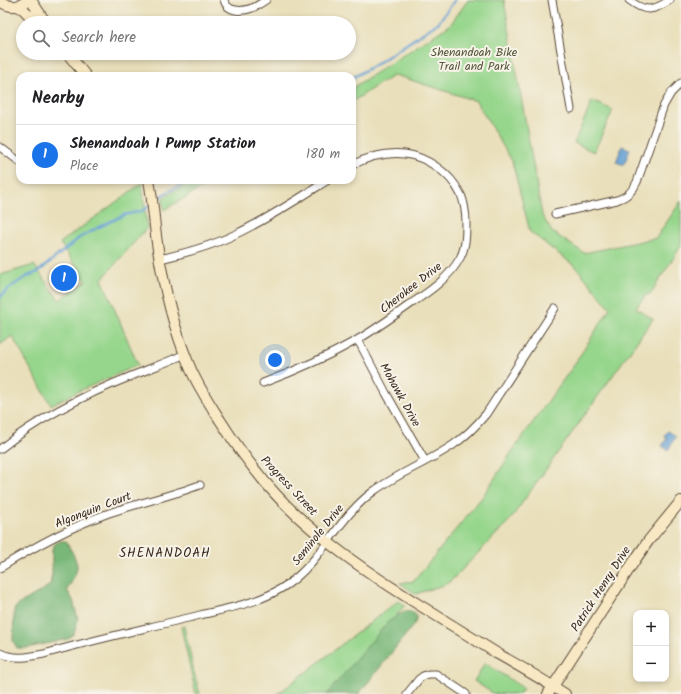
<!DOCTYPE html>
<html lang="en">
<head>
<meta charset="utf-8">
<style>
  :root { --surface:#fff; --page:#f2f2f2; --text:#202124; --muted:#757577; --line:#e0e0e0; --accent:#1a73e8 }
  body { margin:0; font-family:Kalam,sans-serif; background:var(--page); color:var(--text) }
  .controls { position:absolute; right:12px; bottom:12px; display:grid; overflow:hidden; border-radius:8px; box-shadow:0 2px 6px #0003 }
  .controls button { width:36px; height:36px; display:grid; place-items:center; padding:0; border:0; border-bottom:1px solid var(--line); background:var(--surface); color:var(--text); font:20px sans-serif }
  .you { position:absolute; left:275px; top:360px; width:14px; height:14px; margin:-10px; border:3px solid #fff; border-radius:50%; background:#1a73e8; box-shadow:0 0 0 6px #1a73e833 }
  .badge { display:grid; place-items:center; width:26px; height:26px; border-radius:50%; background:var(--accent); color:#fff; font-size:13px; font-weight:700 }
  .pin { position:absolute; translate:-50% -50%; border:2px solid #fff; box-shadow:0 1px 4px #0006 }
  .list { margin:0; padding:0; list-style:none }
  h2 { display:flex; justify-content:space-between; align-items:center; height:52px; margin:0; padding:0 16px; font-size:17px }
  h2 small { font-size:13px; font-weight:400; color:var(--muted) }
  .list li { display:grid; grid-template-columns:26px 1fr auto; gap:12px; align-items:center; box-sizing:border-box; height:60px; padding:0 16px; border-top:1px solid var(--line) }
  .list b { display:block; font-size:15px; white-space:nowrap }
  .list p { margin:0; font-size:13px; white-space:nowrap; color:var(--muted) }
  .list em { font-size:13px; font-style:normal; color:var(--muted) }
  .icon { flex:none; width:22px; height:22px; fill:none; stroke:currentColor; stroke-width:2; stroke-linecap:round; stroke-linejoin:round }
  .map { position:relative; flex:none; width:681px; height:694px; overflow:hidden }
  .search { position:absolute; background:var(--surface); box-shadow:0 2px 6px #0003; left:16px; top:16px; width:340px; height:44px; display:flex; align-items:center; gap:10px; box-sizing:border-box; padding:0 14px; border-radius:22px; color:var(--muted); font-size:15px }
  .panel { position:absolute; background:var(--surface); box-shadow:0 2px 6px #0003; left:16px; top:72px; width:340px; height:112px; border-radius:12px }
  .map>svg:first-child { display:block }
  .green { fill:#96d68c; stroke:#688055 }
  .forest { fill:#78b778; stroke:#5a704b }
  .water { fill:#629fd3; stroke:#4e6478 }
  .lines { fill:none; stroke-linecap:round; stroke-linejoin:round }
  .stream { stroke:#629fd3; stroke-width:2.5 }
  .street-casing { stroke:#554535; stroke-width:9 }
  .secondary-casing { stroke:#554535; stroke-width:12 }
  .street { stroke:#fff; stroke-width:7 }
  .secondary { stroke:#f8e8c3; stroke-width:10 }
  .labels { text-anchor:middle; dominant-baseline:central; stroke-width:4; stroke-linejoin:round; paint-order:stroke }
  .park-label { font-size:12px; fill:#52553a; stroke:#f7f3e8 }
  .street-label { font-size:12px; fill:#3b2a1e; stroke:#f7f3e8 }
  .neighbourhood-label { font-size:13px; letter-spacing:1px; fill:#3b2a1e; stroke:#f7f3e8 }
</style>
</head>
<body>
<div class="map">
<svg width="681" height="694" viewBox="0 0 681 694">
  <rect width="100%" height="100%" fill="#f7f3e8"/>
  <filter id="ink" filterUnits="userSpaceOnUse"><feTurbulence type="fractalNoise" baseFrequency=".025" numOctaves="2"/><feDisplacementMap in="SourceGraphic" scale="8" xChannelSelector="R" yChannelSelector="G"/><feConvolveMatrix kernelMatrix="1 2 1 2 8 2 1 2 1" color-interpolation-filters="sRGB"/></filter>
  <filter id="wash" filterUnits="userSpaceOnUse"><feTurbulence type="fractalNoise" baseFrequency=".012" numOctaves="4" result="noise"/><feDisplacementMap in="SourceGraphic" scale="16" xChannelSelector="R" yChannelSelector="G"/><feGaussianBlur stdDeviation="0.9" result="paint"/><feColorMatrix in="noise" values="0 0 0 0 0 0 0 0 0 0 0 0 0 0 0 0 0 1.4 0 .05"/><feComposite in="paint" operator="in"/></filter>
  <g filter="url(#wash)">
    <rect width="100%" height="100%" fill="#e9dfba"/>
    <!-- green -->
    <path class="green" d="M468 0H504L542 215 552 232 584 253 656 238 681 201V246L651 293 645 296 636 308 653 319 510 520 449 583 416 594 400 583 414 581 483 496 513 450 574 365 610 308 576 267 530 232 512 161 476 101 395 75 379 84 352 102V88L450 25Z
      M592 101 613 110 594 152 574 143Z
      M193 180H216L164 210 163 198Z
      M142 183 147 228 102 279 138 365 77 392 51 405 12 336 0 345V275L34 265 59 300 86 281 60 243Z
      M398 601 405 605 332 694H277L279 693Z
      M184 626 195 676 200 694H196L192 677 181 627Z
      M485 663 523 688 519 694H494L474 681Z"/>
    <!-- forest -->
    <path class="forest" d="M60 541H66C69 546 77 560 77 566 78 572 70 585 67 590L73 600 78 620 74 634 68 639 27 648H17L13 641 14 609 22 602 41 591 50 585 52 574V549L55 544Z
      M404 611H411L417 616 415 623 359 694H327L387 623Z"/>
    <!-- water -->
    <path class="water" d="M622 146 630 149 624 165 616 162Z
      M668 431 676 436 668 450 662 446 667 438 664 436Z"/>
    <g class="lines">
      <!-- stream -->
      <path class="stream" d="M352 78 378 63 438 23 455 0
        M154 202 164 194 190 180
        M0 299 2 295 11 287 26 277 38 272 79 238 97 228 124 215 142 211 150 205"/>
    </g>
  </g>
  <g filter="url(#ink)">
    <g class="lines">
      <!-- street casing -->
      <g class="street-casing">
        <path id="street" d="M224 0C227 12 242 12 252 8 256 7 261 3 266 0
          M552 0 571 109
          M629 0C646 13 653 11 670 0
          M0 147 20 162
          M555 214 617 200C627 197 633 191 637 182L664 105 671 93 681 83
          M160 259C186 253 212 246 236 234 268 219 298 199 328 180
          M358 340 386 393 425 461
          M263 383C295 371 327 357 357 340 376 329 394 316 412 303 430 291 450 277 460 258 466 247 466 234 466 222 466 214 464 200 460 193 450 173 427 157 405 154 387 152 368 157 352 165
          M0 449C40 417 86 394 134 375 151 368 168 362 185 354
          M0 568C35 546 70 527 109 513 139 503 170 496 200 485
          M0 653C14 660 29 657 44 654 95 639 148 628 200 615 230 608 263 602 288 584 323 559 339 516 374 491 399 473 428 462 453 445 465 437 476 426 486 414L555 308
          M407 694 419 679 423 676 429 674H436L466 694"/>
      </g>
      <!-- secondary casing -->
      <g class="secondary-casing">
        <path id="secondary" d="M31 0 46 23
          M0 1C9 8 19 8 28 0
          M17 6 23 9 37 23
          M67 53 86 76
          M149 180C153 201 154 222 157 243 163 284 173 326 189 365 196 383 209 403 220 420 239 450 261 480 286 505 326 545 373 576 421 606 447 622 472 638 498 654 521 667 543 680 565 694
          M548 694 635 560 649 540 681 501"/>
      </g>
      <!-- street -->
      <use href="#street" class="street"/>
      <!-- secondary -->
      <use href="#secondary" class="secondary"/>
    </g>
  </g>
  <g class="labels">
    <!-- park labels -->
    <g class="park-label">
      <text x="474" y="52">Shenandoah Bike<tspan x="474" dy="14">Trail and Park</tspan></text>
    </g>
    <!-- street labels -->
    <g class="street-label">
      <text transform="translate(411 288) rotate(-38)">Cherokee Drive</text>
      <text transform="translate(400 395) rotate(61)">Mohawk Drive</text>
      <text transform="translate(289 486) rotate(47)">Progress Street</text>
      <text transform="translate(93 510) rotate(-21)">Algonquin Court</text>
      <text transform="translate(318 535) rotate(-51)">Seminole Drive</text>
      <text transform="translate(601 589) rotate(-57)">Patrick Henry Drive</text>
    </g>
    <!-- neighbourhood labels -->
    <g class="neighbourhood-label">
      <text x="165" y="553">SHENANDOAH</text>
    </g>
  </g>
</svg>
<div class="controls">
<button>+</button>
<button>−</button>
</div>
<div class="you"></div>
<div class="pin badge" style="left:64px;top:278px">1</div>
<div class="search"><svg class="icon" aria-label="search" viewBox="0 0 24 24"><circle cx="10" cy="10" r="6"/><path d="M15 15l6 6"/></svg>Search here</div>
<section class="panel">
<h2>Nearby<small></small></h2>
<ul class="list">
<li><span class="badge">1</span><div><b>Shenandoah I Pump Station</b><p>Place</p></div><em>180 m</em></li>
</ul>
</section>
</div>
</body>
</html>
